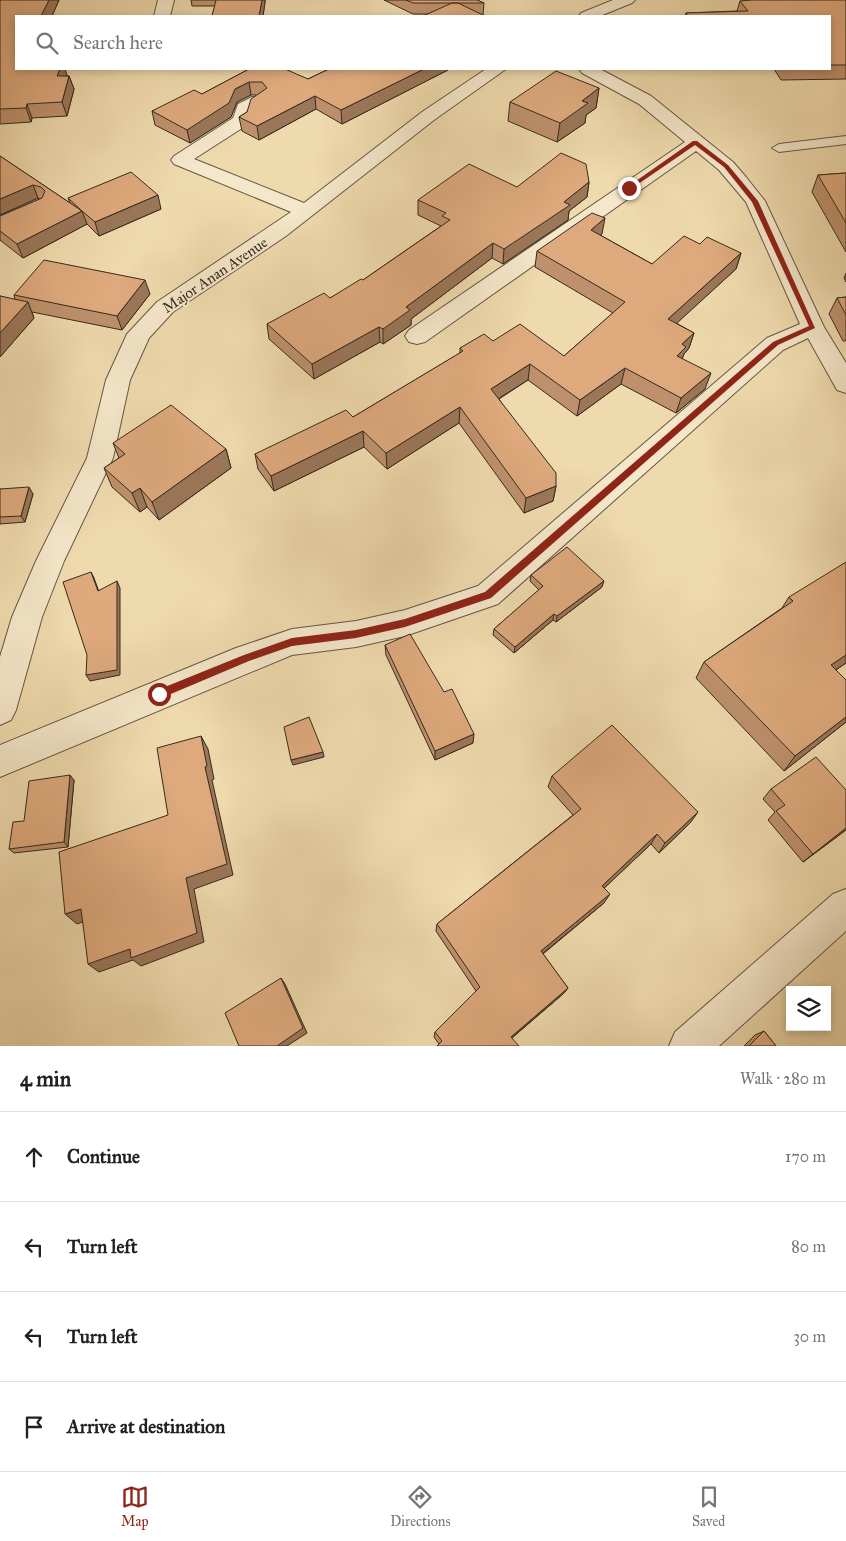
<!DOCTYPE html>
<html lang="en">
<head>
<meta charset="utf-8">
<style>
  :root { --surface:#fff; --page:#f2f2f2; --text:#202124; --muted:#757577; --line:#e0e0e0; --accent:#8f2418 }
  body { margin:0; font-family:"IM FELL Great Primer",serif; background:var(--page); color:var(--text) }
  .controls { position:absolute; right:15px; bottom:15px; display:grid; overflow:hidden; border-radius:0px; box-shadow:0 2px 8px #0003 }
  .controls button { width:45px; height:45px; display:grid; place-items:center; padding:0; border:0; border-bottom:1px solid var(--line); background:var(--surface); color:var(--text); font:25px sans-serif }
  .stop { position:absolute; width:15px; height:15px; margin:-11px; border:4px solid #8f2418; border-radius:50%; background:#fff }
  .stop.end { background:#8f2418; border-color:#fff; box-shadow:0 1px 5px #0008 }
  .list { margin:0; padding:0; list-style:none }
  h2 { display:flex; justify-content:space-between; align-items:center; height:65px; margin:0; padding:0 20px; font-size:21px }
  h2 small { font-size:16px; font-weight:400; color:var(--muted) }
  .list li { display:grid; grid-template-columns:32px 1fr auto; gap:15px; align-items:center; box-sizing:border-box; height:90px; padding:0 20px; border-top:1px solid var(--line) }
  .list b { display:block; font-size:19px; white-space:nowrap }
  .list em { font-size:16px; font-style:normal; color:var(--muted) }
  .icon { flex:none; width:28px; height:28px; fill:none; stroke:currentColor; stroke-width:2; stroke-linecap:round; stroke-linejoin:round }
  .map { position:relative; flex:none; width:846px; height:1046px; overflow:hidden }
  .search { position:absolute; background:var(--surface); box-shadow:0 2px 8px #0003; left:15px; right:15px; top:15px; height:55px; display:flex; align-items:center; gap:12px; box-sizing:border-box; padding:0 18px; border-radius:0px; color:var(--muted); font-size:19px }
  .sheet { height:425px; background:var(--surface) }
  nav { display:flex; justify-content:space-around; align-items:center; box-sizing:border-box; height:70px; border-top:1px solid var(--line); background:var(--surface); font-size:14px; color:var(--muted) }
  nav a { display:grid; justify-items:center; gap:2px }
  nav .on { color:var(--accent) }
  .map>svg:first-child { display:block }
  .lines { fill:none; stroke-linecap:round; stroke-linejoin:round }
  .service-casing { stroke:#645642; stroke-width:2 }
  .minor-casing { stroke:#645642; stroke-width:2 }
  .service { fill:#f5e7ca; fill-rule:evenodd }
  .minor { fill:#f5e7ca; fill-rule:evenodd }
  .wall { fill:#be916c; stroke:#362a1f }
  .shaded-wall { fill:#9b7658; stroke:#362a1f }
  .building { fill:#dda97d; stroke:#362a1f }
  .route { fill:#8f2418 }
  .labels { text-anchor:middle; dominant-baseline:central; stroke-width:4.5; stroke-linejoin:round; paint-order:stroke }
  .street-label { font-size:15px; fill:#362a1f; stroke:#f5e7ca }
</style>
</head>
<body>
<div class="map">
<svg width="846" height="1046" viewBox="0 0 846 1046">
  <rect width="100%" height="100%" fill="#efdaad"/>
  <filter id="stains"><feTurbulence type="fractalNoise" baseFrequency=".004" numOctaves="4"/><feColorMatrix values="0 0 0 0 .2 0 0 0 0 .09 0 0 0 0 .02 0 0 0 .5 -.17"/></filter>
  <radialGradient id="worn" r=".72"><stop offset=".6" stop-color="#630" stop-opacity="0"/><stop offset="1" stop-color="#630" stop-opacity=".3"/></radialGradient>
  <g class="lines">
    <!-- service casing -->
    <g class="service-casing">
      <path id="service" d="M846 136V144L779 152 772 148 779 144Z"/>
    </g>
    <!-- minor casing -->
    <g class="minor-casing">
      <path id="minor" d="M158 0H174L170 16H154Z
        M613 0H635L632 3 600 16H579L581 13Z
        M486 69H506L434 120 286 236 173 312 149 338 130 380 113 458 64 561 42 617 16 710 11 720 0 725V657L12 617 36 561 87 458 106 380 127 334 157 302 291 212 174 164 171 160 174 156 233 118 238 104 252 97H264L267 101 252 111 247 125 194 159 304 203 422 112Z
        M579 69H600L651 96 733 162 746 177 765 201 824 327 846 363V393L837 390 808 338 783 350 498 604 405 636 356 647 292 655 0 777V745L236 648 292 629 356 621 405 610 478 586 767 338 800 324 746 202 719 170 696 151 425 342 417 344 409 342 405 336 409 330 685 142 639 104 582 73Z
        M846 889V931L719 1046H669L675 1032 833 894Z"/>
    </g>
    <!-- service -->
    <use href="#service" class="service"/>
    <!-- minor -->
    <use href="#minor" class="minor"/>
  </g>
  <!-- wall -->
  <path class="wall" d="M0 0H59L52 16 16 69 69 76 74 89 67 116 32 118 31 122 0 124Z
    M191 0H265V2L263 16H212L215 6H192Z
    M384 0H477L484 3 483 15 413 14Z
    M846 0V79L781 80 774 69H830V16H685L686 13 737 11 740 1Z
    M249 69 308 79 329 69H448V70L342 124 316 109 259 140 242 131 239 117 247 112 256 95H251L237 102 231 117 190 143 155 125 152 111 202 94Z
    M599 88 596 108 586 115 585 123 557 142 508 121 510 102Z
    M0 156 70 203 68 198 161 209 99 236 87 224 23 258 0 240V216L40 199 38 198 0 215Z
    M846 173V252L812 192 818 175Z
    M589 182 587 197 569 211 568 220 503 264 492 258 411 319V325L383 344 380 342 314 379 269 339 267 324 330 298 363 280 441 226 418 215V200L517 187Z
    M602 234 600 235 652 264 700 244 741 253 736 269 676 323 694 333 689 348 684 354 682 358 705 389 676 413 621 384 577 416 528 380 499 399 556 486 553 501 524 513 459 423 387 469 364 447 274 491 258 469 255 454 353 417 460 353V348L493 341 564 356 613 313 535 267 537 251Z
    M846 273V282L844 278Z
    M150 294 122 330 32 312 34 318 0 357V296L15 300 14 295Z
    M846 297V341H843L829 314 837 298Z
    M113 443 226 449 231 468 159 520 147 507 140 512 112 487 104 468 119 458Z
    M0 489 33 494 25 522 0 524Z
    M531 575 602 587 556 622 553 620 514 653 493 635 494 629 539 590 530 581Z
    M789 597 846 663 836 670 846 722 784 771 696 678 704 662 782 608Z
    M385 645 473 743 435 760 386 655Z
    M552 776 691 822 659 853 651 844 604 888V903L543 954 568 988 563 994 512 1038 439 1044 434 1037 435 1032 476 991 436 931 437 924 573 815 548 787Z
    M74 780 68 847 14 853 9 849Z
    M771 789 846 830 803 862 768 820 775 812 763 799Z
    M764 1031 776 1046H744L755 1035Z"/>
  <!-- shaded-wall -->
  <path class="shaded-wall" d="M49 0H59L52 16H41Z
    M262 0H265V2L263 16H259Z
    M60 69H65L67 75 61 90 57 76Z
    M424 69H448V70L342 124 341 110Z
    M69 76 74 89 67 116 62 102Z
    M249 82 251 95 237 102 231 117 190 143 187 130 235 89Z
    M599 88 596 108 586 115 585 123 557 142 560 123 582 101Z
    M315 96 316 109 259 140 257 126Z
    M27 104 32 118 31 122 26 108Z
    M589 182 587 197 569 211 568 220 503 264 504 249Z
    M33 185 38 198 0 215V199Z
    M158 195 161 209 99 236 95 222Z
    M82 211 87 224 23 258 17 244Z
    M605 218 602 234 588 246 591 230Z
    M493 243 492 258 411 319V325L383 344V329L406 307Z
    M741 253 736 269 664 335 668 319Z
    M145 280 150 294 122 330 117 316Z
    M28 302 34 318 0 357V333Z
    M379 327 380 342 314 379 312 364Z
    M694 333 689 348 684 354 681 362 677 356 682 344Z
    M530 364 528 380 490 404 491 389Z
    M625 368 621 384 577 416 580 400Z
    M711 373 705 389 676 413 681 398Z
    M460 407 459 423 387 469 386 453Z
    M363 431 364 447 274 491 271 476Z
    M226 449 231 468 159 520 152 502Z
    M556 486 553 501 524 513 526 498Z
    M29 487 33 494 25 522 21 516Z
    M140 488 147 507 140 512 132 493Z
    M91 572 94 578 101 597 98 591Z
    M117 581 120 588V675L90 681 86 675Z
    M604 581 602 587 556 622 557 616Z
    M554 614 553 620 514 653 515 647Z
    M846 655V663L819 681 831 665Z
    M846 717V722L784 771 795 756Z
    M474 734 473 743 435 760V751Z
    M201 736 208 749 214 779 212 780 233 875 194 889 204 942 141 966 133 960 99 972 88 964 186 878 205 767Z
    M323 752 324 757 293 765 291 760Z
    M70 775 74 780 68 847 64 842Z
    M698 812 691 822 659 853 665 843Z
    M846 828V830L803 862 813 854Z
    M657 834 651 844 598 894 602 886Z
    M610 894 604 903 537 958 541 951Z
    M81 909 92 919 77 924 65 914Z
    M281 978 285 984 307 1033 287 1046H277Z
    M568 988 563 994 508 1041 511 1037Z"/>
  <!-- building -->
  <path class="building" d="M0 0H49L41 16H16V69H60L57 76H69L62 102 27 104 26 108 0 109Z
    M216 0H262L259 16H212Z
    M406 0H477L484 3H413Z
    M752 0H846V65H830V16H688L686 13 748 11 740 1Z
    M452 3H458L485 16H423Z
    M249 69H285L308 79 329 69H424L341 110 315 96 257 126 239 117 247 112 251 99 267 88 262 82H249L235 89 229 103 187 130 152 111 194 90 202 94Z
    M556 71 599 88 582 101 588 103 560 123 510 102Z
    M561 153 586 164 589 182 564 202 570 205 504 249 493 243 406 307 410 310 383 329 379 327 312 364 267 324 324 293 330 298 361 279 363 280 450 220 442 216 446 213 418 200 469 164 517 187Z
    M0 156 82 211 68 198 131 172 158 195 95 222 82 211 17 244 0 231V216L42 198 45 191 41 187 33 185 0 199Z
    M846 173V223L818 175Z
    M592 213 605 218 591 230 652 264 684 236 700 244 707 237 741 253 668 319 694 333 682 344 686 347 677 356 711 373 681 398 625 368 580 400 530 364 491 389 556 473V486L526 498 460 407 386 453 363 431 271 476 255 454 346 410 353 417 463 351 460 348 484 334 493 341 520 324 564 356 625 302 537 251Z
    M44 260 145 280 117 316 14 295Z
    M0 296 28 302 0 333Z
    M846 297V315L837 298Z
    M171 405 226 449 152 502 140 488 132 493 104 468 125 454 113 443Z
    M29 487 21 516 0 517V489Z
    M567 547 604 581 557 616 554 614 515 647 494 629 543 586 531 575Z
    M846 562V655L831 665 846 680V717L795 756 704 662 793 601 789 597Z
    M91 572 98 591 117 581V670L86 675 87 655 63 582Z
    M410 634 444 692 452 689 474 734 435 751 385 645Z
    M309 717 323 752 291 760 284 727Z
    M612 725 698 812 665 843 657 834 602 886 610 894 541 951 568 988 511 1037 519 1046H437L442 1041 435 1032 480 987 437 924 581 809 552 776Z
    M201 736 207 766 205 767 227 864 186 878 197 933 131 958 130 949 88 964 81 909 65 914 59 852 168 815 157 748Z
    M816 757 846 790V828L813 854 776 811 785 805 771 789Z
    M70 775 64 842 9 849 13 822 24 821 29 781Z
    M281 978 303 1028 277 1046H239L225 1013Z
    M764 1031 776 1046H749Z"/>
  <!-- route -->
  <path class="route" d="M693 141H697L728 165 758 201 815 328 778 345 491 598 405 627 356 638 292 646 249 661 159 699 155 698V691L244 655 292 638 356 630 405 619 485 592 773 342 809 326 752 202 724 167 695 145 631 189 626 188Z"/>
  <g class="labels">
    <!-- street labels -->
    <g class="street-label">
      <text transform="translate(215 275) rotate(-34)">Major Anan Avenue</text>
    </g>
  </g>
  <rect width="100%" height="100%" filter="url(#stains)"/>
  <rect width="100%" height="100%" fill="url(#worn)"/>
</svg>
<div class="controls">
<button><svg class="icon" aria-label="layers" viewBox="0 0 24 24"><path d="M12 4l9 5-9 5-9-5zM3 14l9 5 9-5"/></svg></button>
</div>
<div class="stop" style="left:159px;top:694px"></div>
<div class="stop end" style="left:629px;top:188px"></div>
<div class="search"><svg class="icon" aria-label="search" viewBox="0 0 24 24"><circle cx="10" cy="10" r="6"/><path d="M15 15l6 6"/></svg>Search here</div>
</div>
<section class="sheet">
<h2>4 min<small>Walk · 280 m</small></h2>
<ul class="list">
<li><svg class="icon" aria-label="ahead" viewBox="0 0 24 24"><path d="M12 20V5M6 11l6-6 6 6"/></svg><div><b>Continue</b></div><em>170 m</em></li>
<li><svg class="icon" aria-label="left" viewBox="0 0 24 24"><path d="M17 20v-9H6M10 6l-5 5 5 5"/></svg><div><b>Turn left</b></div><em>80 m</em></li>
<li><svg class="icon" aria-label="left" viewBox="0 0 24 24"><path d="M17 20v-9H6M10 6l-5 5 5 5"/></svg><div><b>Turn left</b></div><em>30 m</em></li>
<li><svg class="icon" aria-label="arrive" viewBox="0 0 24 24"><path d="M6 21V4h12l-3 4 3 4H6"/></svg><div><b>Arrive at destination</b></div></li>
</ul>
</section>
<nav>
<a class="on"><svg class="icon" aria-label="map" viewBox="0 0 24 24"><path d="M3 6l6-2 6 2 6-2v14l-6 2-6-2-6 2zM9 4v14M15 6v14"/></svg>Map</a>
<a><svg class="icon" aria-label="directions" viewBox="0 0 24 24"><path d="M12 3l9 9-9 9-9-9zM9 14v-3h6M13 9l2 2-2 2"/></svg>Directions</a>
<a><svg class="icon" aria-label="saved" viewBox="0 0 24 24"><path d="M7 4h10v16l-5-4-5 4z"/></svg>Saved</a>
</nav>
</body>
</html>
